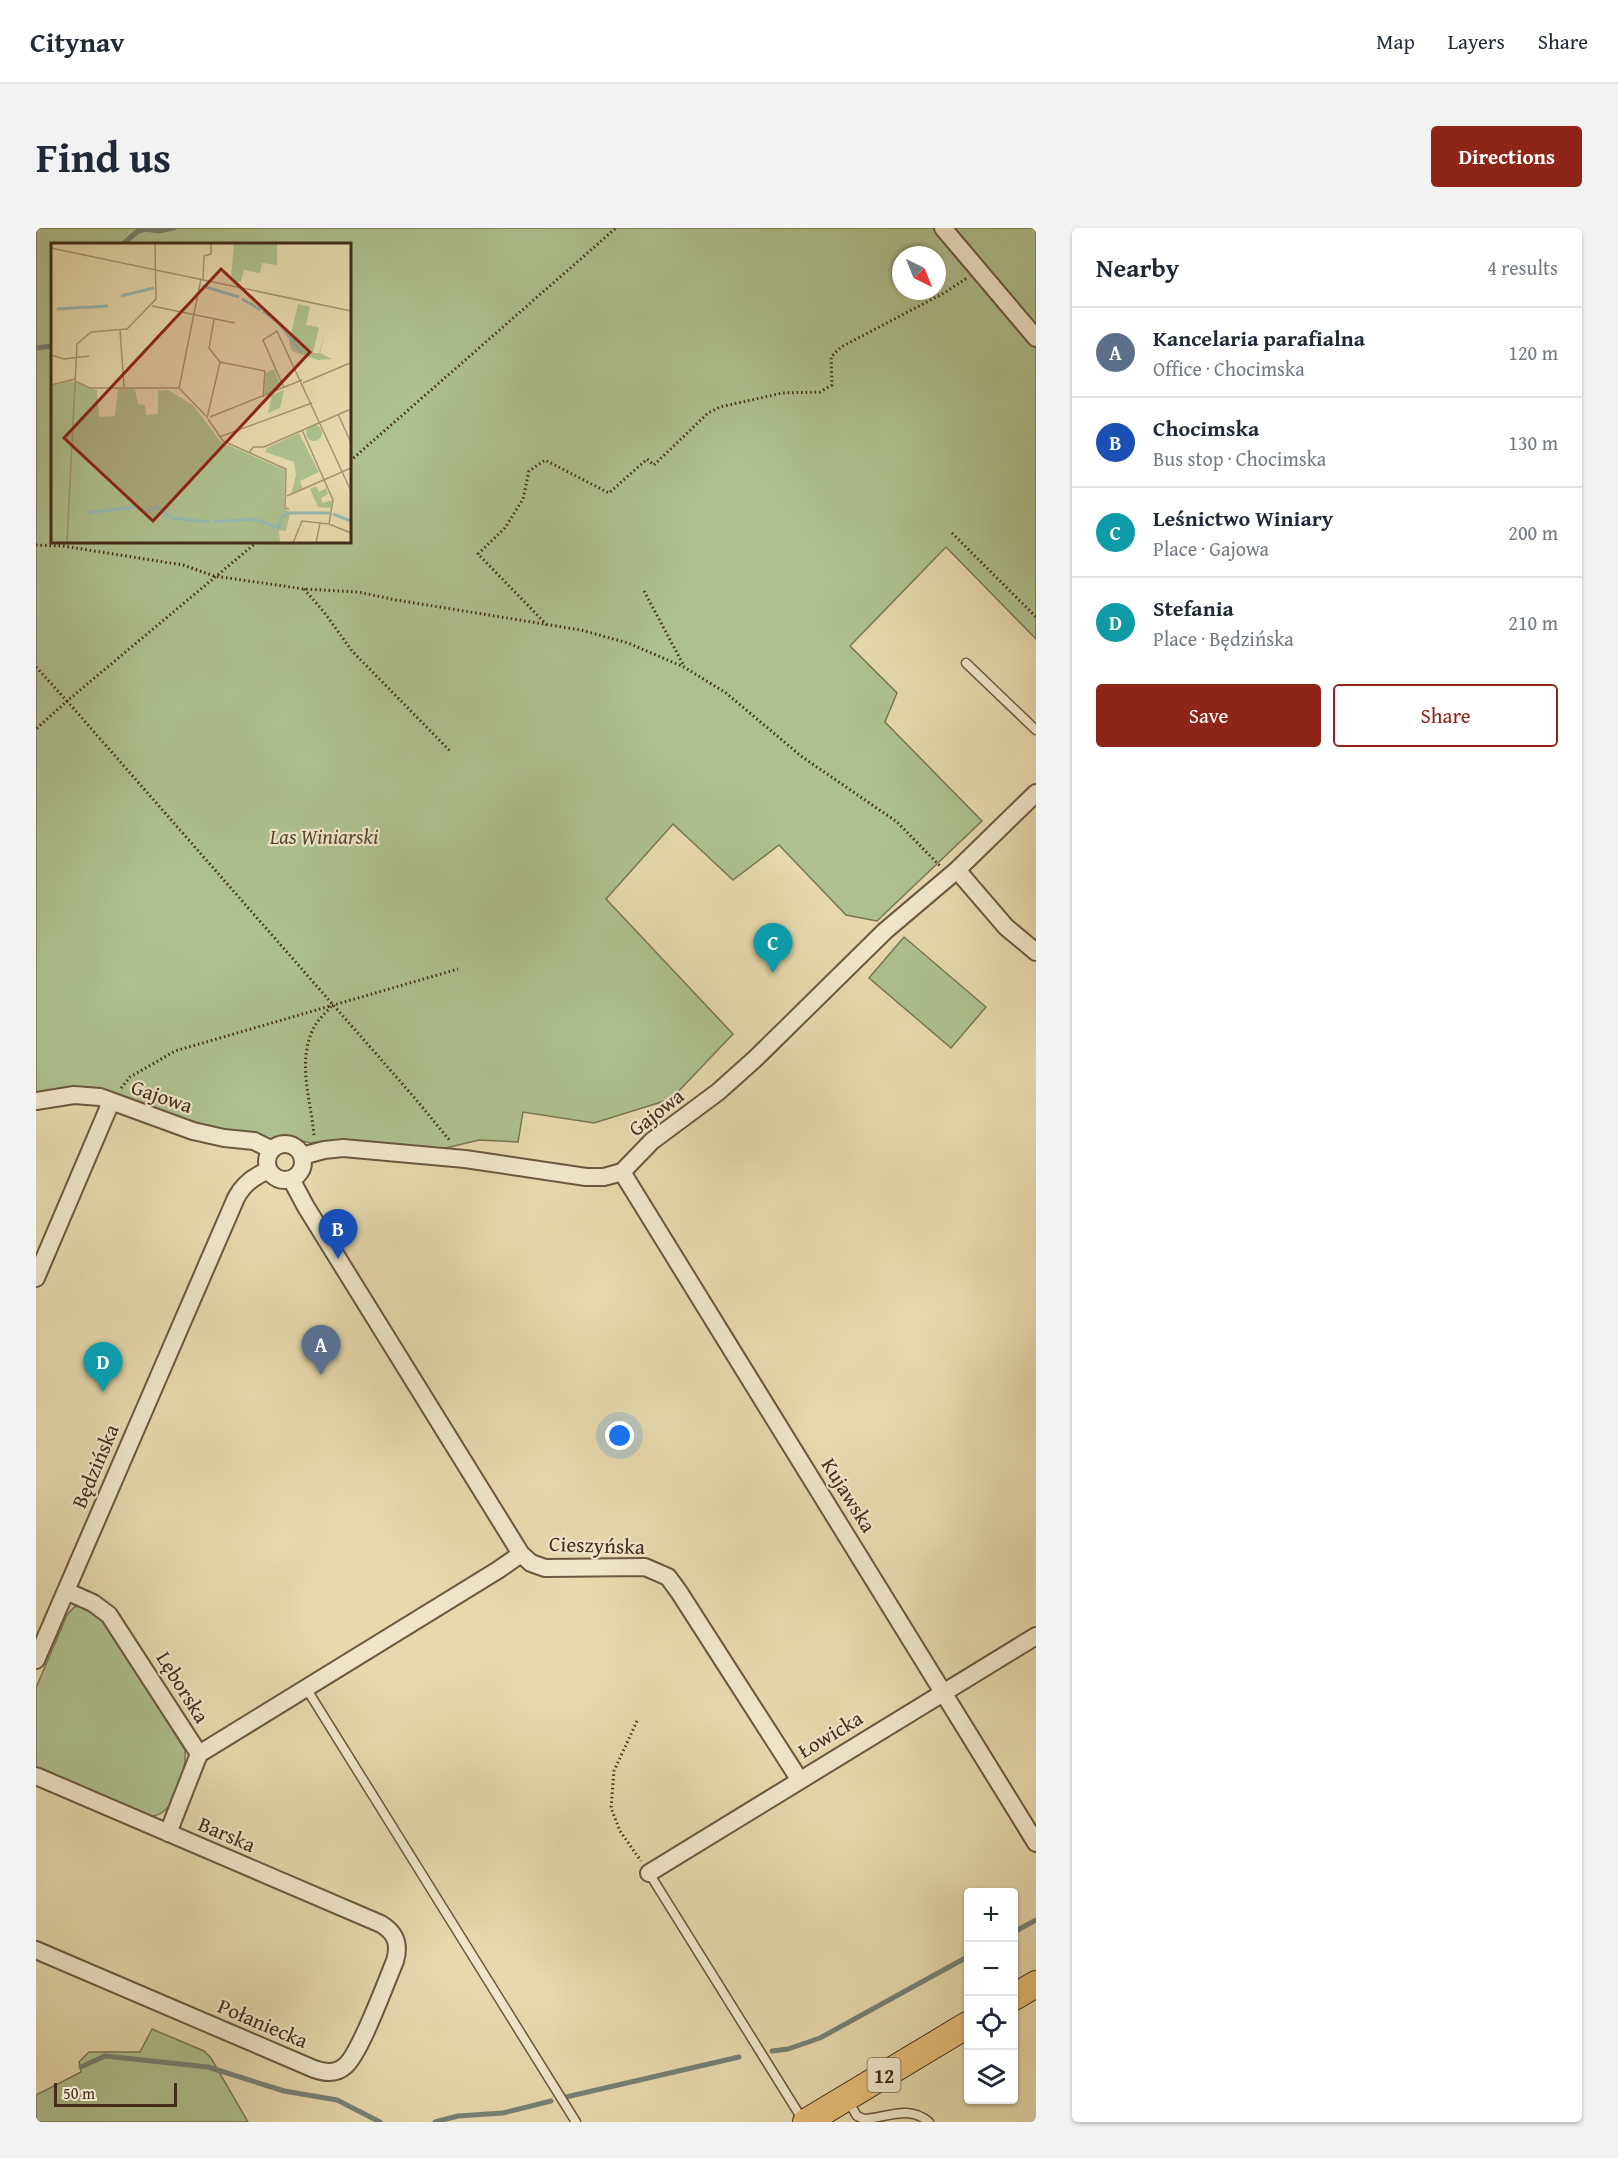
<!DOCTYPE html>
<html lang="en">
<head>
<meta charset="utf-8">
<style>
  :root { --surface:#fff; --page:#f2f2f3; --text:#1f2937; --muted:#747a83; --line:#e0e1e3; --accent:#8f2418 }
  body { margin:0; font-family:"Gentium Book Plus",serif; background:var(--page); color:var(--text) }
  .controls { position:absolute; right:18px; bottom:18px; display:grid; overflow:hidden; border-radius:6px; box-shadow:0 2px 4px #0004 }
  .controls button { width:54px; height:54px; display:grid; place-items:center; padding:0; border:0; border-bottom:2px solid var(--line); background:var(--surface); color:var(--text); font:30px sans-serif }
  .compass { position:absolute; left:856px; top:18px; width:54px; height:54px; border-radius:50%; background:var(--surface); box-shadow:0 2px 4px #0004; rotate:137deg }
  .scale { position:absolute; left:18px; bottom:15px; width:123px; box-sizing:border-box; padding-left:6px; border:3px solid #432c1a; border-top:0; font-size:16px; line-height:21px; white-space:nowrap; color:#432c1a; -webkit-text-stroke:4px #efe6ca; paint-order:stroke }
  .you { position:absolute; left:584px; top:1208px; width:21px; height:21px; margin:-15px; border:4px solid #fff; border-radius:50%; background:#1a73e8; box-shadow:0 0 0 9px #1a73e833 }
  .badge { display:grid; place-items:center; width:39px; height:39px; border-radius:50%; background:var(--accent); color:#fff; font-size:20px; font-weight:700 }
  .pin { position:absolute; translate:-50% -50px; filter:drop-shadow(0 2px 3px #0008) }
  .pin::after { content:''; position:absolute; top:32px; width:21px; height:18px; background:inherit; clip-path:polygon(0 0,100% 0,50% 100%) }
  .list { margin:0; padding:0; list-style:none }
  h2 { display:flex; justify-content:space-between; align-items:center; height:78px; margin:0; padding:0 24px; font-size:26px }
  h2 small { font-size:20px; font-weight:400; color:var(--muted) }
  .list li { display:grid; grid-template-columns:39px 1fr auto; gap:18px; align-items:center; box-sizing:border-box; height:90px; padding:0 24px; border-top:2px solid var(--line) }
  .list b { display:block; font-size:22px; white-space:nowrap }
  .list p { margin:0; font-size:20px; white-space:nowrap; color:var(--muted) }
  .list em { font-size:20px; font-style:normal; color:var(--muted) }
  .actions { display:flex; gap:12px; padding:18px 24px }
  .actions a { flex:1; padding:14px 0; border:2px solid var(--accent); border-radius:6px; text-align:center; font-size:21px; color:var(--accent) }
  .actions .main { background:var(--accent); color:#fff }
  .icon { flex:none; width:33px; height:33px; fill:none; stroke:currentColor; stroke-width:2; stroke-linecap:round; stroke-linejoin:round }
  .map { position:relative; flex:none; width:1000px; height:1894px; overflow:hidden; border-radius:6px }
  header { display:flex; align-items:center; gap:36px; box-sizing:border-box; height:84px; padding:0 30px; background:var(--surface); border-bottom:2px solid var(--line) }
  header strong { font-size:28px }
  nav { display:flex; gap:33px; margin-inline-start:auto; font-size:21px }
  .intro { display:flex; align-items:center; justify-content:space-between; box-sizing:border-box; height:144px; padding:0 36px }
  h1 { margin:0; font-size:42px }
  .button { padding:15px 27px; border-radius:6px; background:var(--accent); color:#fff; font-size:21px; font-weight:700 }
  main { display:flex; gap:36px; padding:0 36px }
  aside { flex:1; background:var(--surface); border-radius:6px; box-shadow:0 2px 4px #0004 }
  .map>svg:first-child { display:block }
  .green { fill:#aec08f; stroke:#787654; stroke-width:1.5; fill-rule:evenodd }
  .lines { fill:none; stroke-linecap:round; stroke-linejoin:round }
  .stream { stroke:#758175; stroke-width:5 }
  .service-casing { stroke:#6c573f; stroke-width:11 }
  .minor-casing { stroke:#6c573f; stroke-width:20 }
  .primary-casing { stroke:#432c1a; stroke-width:28 }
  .path { stroke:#432c1a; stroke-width:3; stroke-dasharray:1.5 3; stroke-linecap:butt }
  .service { stroke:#efe6ca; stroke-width:8 }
  .minor { stroke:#efe6ca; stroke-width:16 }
  .primary { stroke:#e3bc76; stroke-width:26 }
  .labels { text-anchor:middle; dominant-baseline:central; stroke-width:4.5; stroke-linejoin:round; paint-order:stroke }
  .shield { fill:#efe6ca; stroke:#77644f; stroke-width:1.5 }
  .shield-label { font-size:20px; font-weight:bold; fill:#432c1a }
  .park-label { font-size:21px; font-style:italic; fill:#584a31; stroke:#efe6ca }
  .street-label { font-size:21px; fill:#432c1a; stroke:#efe6ca }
  .inset-river { fill:none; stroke:#97b9b1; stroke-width:3 }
  .inset-road { fill:none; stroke:#a59472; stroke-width:1.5 }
  .view { fill:#8f2418; fill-opacity:0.15; stroke:#8f2418; stroke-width:3 }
  .inset-edge { fill:none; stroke:#432c1a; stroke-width:3 }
</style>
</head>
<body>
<header>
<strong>Citynav</strong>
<nav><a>Map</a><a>Layers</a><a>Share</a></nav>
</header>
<div class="intro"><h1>Find us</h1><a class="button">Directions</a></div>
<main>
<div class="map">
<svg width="1000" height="1894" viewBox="0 0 1000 1894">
  <rect width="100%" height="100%" fill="#e6d9ad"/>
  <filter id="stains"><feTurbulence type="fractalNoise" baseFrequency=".00333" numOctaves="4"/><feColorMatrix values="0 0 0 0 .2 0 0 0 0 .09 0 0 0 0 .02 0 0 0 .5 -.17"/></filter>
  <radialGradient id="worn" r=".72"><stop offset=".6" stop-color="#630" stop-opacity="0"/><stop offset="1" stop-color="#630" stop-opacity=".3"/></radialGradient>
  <!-- green -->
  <path class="green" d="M0 0H1000V411L910 319 814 418 861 465 849 494 946 593 841 693 810 687 743 617 697 652 637 596 570 671 697 806 635 871 558 895 487 884 482 914 443 912 406 921 301 912 274 915 255 910 231 911 217 905 181 900 148 891 71 863 51 859H32L0 865ZM16 16H314V314H16ZM865 27H901V63H865Z
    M868 709 950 779 915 820 833 750Z
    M45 1378C56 1380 65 1390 72 1398L149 1522C151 1542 139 1588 115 1588L0 1540V1460L31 1387 38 1379Z
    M116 1801 168 1823 175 1830 212 1894H0V1867L45 1844 43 1834 53 1824H104Z"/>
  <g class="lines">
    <!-- stream -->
    <path class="stream" d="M87 16 102 3 110 1 122 3 138 0
      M0 120 16 118
      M978 1704 1000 1692
      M736 1823 752 1821 784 1810 933 1728
      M45 1839 69 1828 172 1839 248 1863 301 1872 344 1894
      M530 1869 703 1829
      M399 1894 422 1888 467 1885 515 1873"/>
    <!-- service casing -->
    <g class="service-casing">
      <path id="service" d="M930 435 1000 502
        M270 1460 540 1894
        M613 1645 768 1894
        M812 1873 821 1888 828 1891C851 1890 872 1876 893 1894"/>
    </g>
    <!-- minor casing -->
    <g class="minor-casing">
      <path id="minor" d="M907 0 1000 110
        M921 642 970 699 1000 724
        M0 873 38 867 64 869 157 903 188 910 218 913 236 922
        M231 934a18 18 0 1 1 36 0a18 18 0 1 1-36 0Z
        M266 928 288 922 307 920 429 931 550 949H568L586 944 616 913 682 864 720 830 849 703 921 642 1000 565
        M586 944 1000 1615
        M255 951 270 979 485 1326 495 1335 509 1340 609 1339 632 1349 643 1364 763 1551
        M0 1050 75 874
        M30 1363 57 1375 73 1387 163 1526
        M0 1432 200 970C207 956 218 948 233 942
        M163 1526 462 1342 485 1326
        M0 1548 345 1696C360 1705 364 1716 359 1733 350 1754 324 1826 309 1838 300 1846 289 1845 278 1841L0 1722
        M132 1605 163 1526
        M613 1645 1000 1408"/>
    </g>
    <!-- primary casing -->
    <g class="primary-casing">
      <path id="primary" d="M978 1769 1000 1756
        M770 1894 933 1796"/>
    </g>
    <!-- path -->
    <path class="path" d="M314 233 580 0
      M916 305 1000 389
      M221 314 31 473 377 868 415 914
      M0 317 27 318 147 337 178 348 268 361 322 364 360 372 545 402 592 415 648 439 690 465 765 528 861 594 904 638
      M268 361 288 384 316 423 415 524
      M608 363 648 438
      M511 397 442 326 469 300 487 271 493 243 509 232 573 265 611 231 618 237 672 185 684 179 746 165 784 164 796 157 795 129 805 119 908 65 931 50
      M0 439 31 473 0 501
      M85 860 94 849 139 823 422 741
      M278 907C275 872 261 836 277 801 281 792 291 784 297 776
      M601 1493 578 1543 575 1580 584 1603 605 1633"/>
    <!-- service -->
    <use href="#service" class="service"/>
    <!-- minor -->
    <use href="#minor" class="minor"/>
    <!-- primary -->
    <use href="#primary" class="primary"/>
  </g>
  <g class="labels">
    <!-- shield labels -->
    <rect class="shield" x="831.5" y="1830" width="33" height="34" rx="4.5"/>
    <g class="shield-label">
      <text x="848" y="1847">12</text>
    </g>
    <!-- park labels -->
    <g class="park-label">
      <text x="288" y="608">Las Winiarski</text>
    </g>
    <!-- street labels -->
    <g class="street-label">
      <text transform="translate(126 868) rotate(19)">Gajowa</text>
      <text transform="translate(620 884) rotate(-38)">Gajowa</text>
      <text transform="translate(59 1238) rotate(-67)">Będzińska</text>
      <text transform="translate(813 1267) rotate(58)">Kujawska</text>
      <text transform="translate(561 1317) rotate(2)">Cieszyńska</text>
      <text transform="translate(147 1459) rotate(58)">Lęborska</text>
      <text transform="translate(794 1506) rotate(-31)">Łowicka</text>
      <text transform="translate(191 1606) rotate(23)">Barska</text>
      <text transform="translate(227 1795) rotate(23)">Połaniecka</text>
    </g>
  </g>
  <!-- overview -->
  <g transform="translate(15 15)">
    <rect width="300" height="300" fill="#e6d9ad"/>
    <path d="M183 0H226V22L211 20 209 30 193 27 190 38 184 39 180 35ZM247 61 259 64 255 82 268 84 262 110H268L274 89 269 110 281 116 267 117 241 108 238 100ZM223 126 230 144 213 152 215 130ZM19 138 46 147 48 174 64 173 67 146H84L87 161 94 162 95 172 107 171V148L117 147 142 162 170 199 234 227 233 265 239 270 235 288 228 287 229 300H0V143ZM233 147 229 165 217 170 221 152ZM255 190a8 8 0 1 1 16 0a8 8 0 1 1-16 0ZM248 190 268 229 249 238 252 246 240 252 245 232 243 219 214 209 216 205ZM265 243 268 249 275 245 277 251 270 255 272 260 281 257 280 265 267 264 259 246Z" fill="#aec08f"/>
    <path class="inset-river" d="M151 43 188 54M70 53 103 45M191 56 210 67M6 66 57 63M212 68 228 80 251 110M36 270 84 264 95 269 106 264 121 275 159 279M282 271 300 278M162 279 203 276 228 285 230 274 237 270H279"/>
    <path class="inset-road" d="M104 0 105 57M0 5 300 68M152 37 153 13 160 11V0M101 63 184 80M163 76 158 105 169 119 214 128M69 87 73 144M0 112 13 116 38 113M24 138 39 145H128L155 173M252 140 299 120M0 142 24 136M128 145 150 36M233 145 212 97 226 88 300 248M212 154 214 128M287 171 300 200M159 174 251 137M156 175 169 119M157 176 172 198 235 226 234 265 238 266M251 187 282 257 278 281M168 194 261 160M198 210 202 204H213L300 166M236 253 300 225M16 300 26 101 40 89 76 86 105 56M242 300 251 278 278 281 300 290M265 300 269 280"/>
    <path class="view" d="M170 26 259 109 102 278 13 195Z"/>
    <rect width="300" height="300" class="inset-edge"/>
  </g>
  <rect width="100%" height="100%" filter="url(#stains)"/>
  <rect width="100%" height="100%" fill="url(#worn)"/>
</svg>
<div class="controls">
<button>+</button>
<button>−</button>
<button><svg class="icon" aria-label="locate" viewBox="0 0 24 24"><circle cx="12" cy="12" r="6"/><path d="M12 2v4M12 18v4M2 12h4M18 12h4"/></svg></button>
<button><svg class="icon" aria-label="layers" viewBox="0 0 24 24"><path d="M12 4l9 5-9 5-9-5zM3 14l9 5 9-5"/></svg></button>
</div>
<svg class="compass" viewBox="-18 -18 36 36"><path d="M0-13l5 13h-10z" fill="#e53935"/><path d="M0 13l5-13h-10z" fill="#747a83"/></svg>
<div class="scale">50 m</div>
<div class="you"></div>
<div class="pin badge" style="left:285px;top:1147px;background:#5c6f8a">A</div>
<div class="pin badge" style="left:302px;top:1031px;background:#1a4fb4">B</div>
<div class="pin badge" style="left:737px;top:745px;background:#0f9aa8">C</div>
<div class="pin badge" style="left:67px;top:1164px;background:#0f9aa8">D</div>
</div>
<aside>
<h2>Nearby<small>4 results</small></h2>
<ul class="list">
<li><span class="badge" style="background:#5c6f8a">A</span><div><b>Kancelaria parafialna</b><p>Office · Chocimska</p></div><em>120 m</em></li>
<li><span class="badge" style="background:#1a4fb4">B</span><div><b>Chocimska</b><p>Bus stop · Chocimska</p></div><em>130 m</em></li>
<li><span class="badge" style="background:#0f9aa8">C</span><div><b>Leśnictwo Winiary</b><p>Place · Gajowa</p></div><em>200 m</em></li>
<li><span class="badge" style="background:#0f9aa8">D</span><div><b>Stefania</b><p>Place · Będzińska</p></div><em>210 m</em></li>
</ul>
<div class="actions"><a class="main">Save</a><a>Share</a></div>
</aside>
</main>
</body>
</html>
